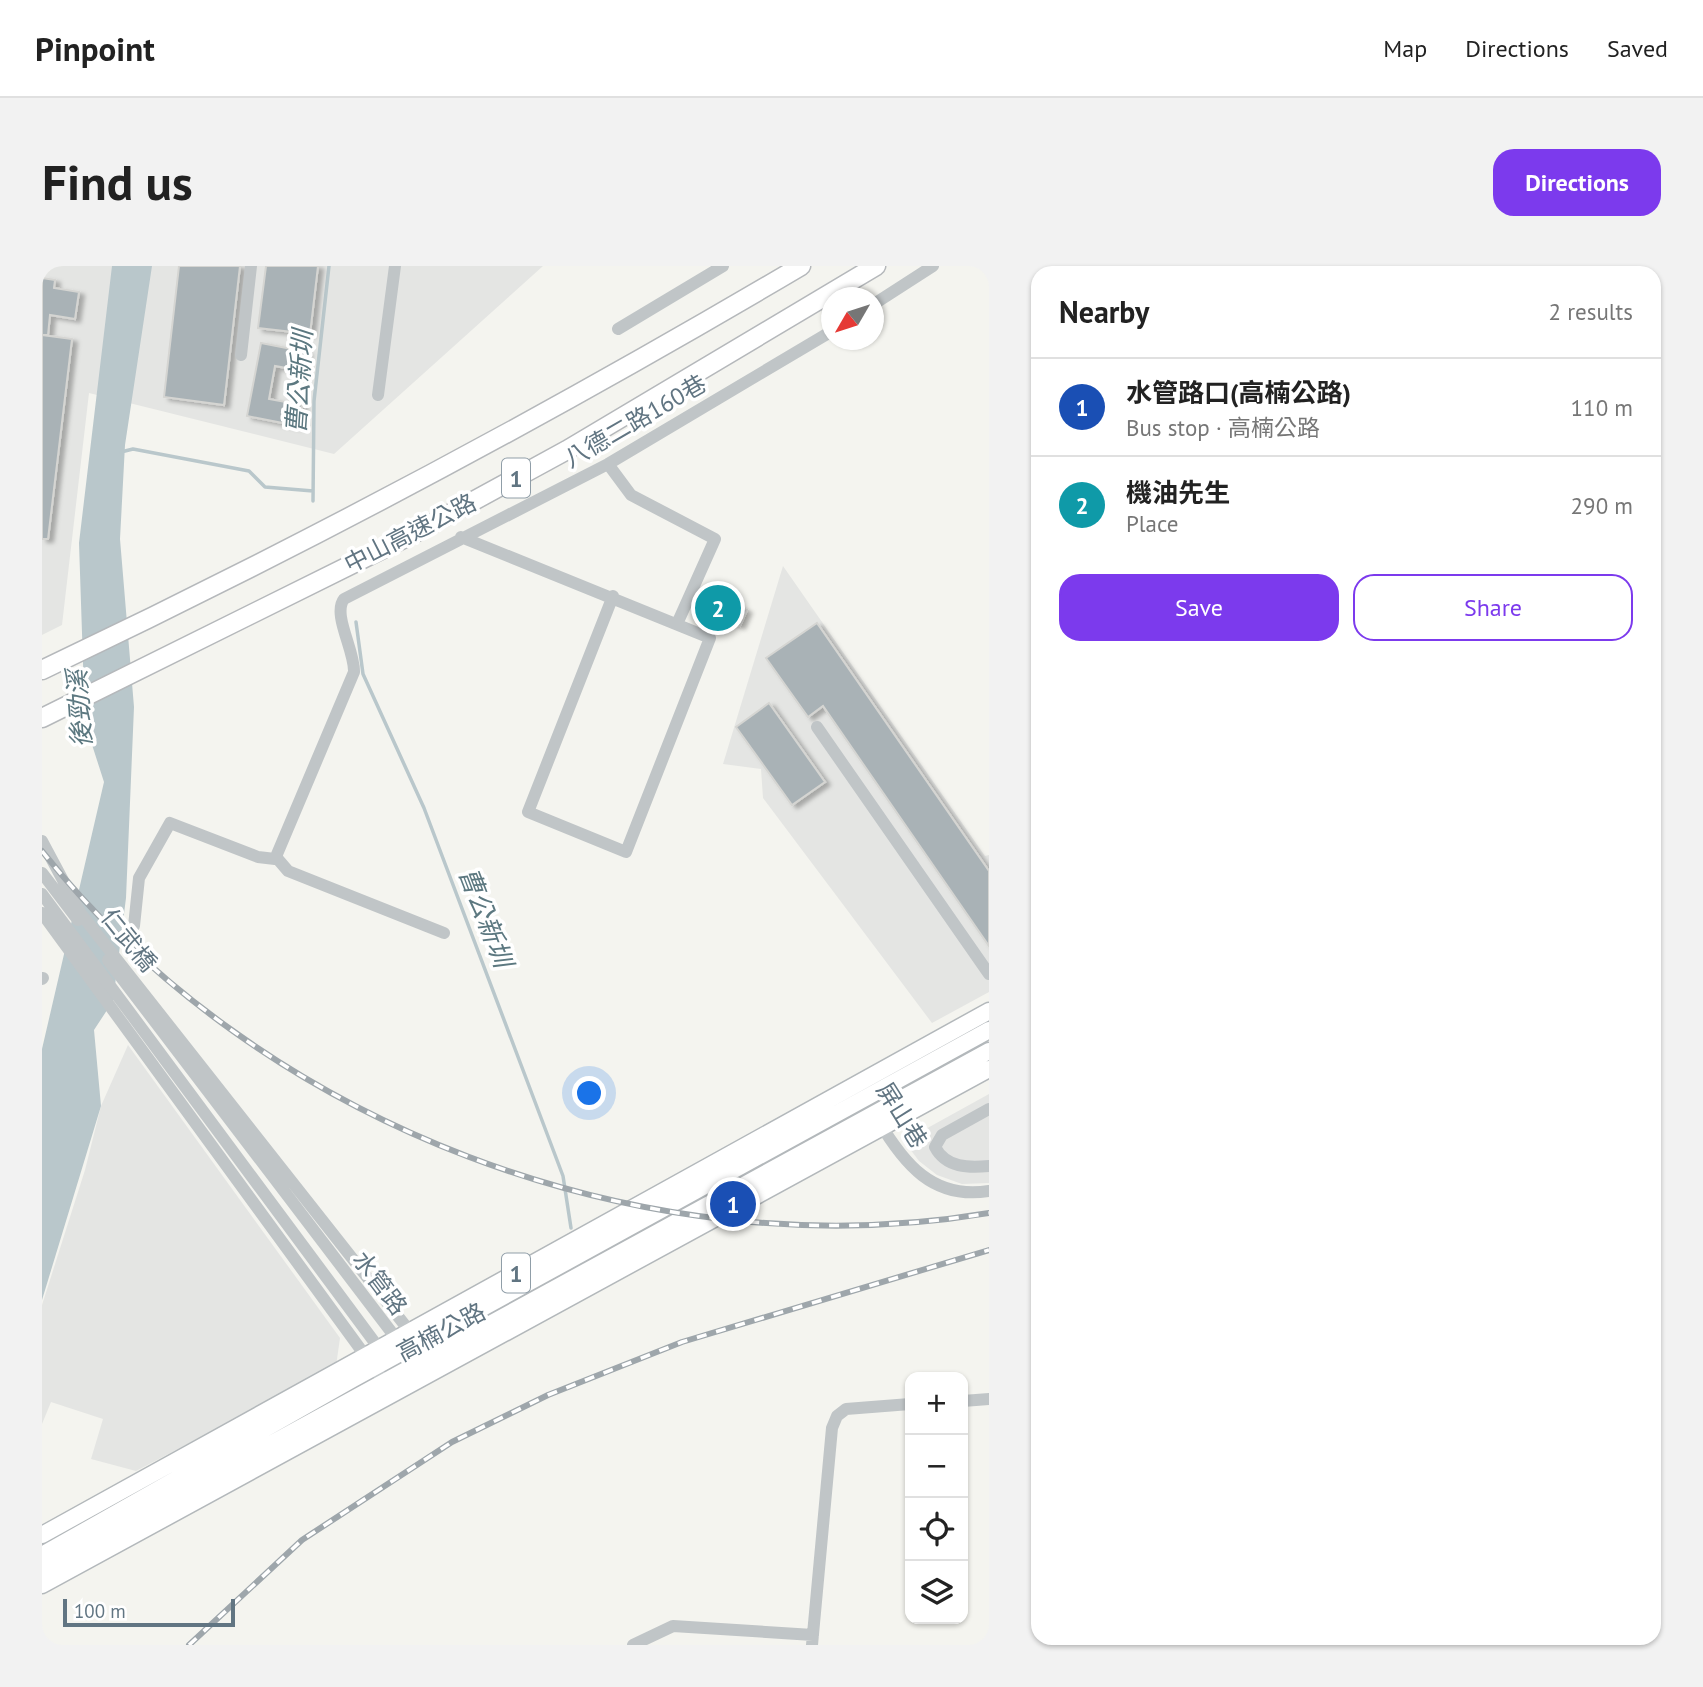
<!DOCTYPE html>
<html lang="en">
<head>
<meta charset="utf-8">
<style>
  :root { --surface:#fff; --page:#f2f2f2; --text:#222; --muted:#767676; --line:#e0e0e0; --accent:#7c3aed }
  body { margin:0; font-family:"PT Sans","Noto Sans TC",sans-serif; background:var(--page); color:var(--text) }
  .controls { position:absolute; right:21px; bottom:21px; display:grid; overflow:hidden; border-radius:14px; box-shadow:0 2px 5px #0004 }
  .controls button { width:63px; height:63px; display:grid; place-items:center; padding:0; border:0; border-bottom:2px solid var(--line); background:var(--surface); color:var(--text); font:35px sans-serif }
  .compass { position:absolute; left:779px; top:21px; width:63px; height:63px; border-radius:50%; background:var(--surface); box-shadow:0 2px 5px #0004; rotate:231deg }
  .scale { position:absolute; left:21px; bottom:18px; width:172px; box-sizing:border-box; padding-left:7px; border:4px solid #617582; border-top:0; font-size:19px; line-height:24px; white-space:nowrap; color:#617582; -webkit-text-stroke:5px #fff; paint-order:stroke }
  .you { position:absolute; left:548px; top:828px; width:24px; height:24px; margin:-18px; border:5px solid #fff; border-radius:50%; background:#1a73e8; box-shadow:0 0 0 10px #1a73e833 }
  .badge { display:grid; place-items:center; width:46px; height:46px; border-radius:50%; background:var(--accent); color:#fff; font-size:23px; font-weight:700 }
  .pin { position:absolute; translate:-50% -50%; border:4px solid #fff; box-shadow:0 2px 7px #0006 }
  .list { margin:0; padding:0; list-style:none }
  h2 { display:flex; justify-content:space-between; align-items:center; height:91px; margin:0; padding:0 28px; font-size:30px }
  h2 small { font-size:23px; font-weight:400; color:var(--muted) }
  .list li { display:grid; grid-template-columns:46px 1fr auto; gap:21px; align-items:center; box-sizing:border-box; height:98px; padding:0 28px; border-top:2px solid var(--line) }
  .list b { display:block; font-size:26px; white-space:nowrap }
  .list p { margin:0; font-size:23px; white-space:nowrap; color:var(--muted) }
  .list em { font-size:23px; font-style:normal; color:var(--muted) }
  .actions { display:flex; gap:14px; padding:21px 28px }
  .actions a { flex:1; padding:16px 0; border:2px solid var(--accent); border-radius:21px; text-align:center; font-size:24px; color:var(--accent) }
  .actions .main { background:var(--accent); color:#fff }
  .icon { flex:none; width:38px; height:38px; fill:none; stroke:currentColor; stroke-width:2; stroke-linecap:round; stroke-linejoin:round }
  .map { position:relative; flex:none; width:947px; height:1379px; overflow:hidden; border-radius:21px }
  header { display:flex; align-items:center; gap:42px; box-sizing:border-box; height:98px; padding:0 35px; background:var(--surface); border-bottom:2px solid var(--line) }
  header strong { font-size:33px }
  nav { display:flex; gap:38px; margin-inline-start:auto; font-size:24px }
  .intro { display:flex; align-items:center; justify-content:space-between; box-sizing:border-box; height:168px; padding:0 42px }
  h1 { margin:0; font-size:49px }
  .button { padding:18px 32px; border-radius:21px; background:var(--accent); color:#fff; font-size:24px; font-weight:700 }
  main { display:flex; gap:42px; padding:0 42px }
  aside { flex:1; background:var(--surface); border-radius:21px; box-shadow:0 2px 5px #0004 }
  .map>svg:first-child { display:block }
  .built { fill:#e4e5e3 }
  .water { fill:#b9c7cb }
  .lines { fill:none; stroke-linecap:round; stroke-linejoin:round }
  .stream { stroke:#b9c7cb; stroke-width:3.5 }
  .building { fill:#a9b2b6; stroke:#d5d5d2; stroke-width:2; filter:url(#shadow) }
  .major-casing { stroke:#b3b8bb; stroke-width:19 }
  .highway-casing { stroke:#b5b8bb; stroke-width:21 }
  .minor { stroke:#c0c5c7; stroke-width:12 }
  .major { stroke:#fff; stroke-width:16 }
  .highway { stroke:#fff; stroke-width:18 }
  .rail-casing { stroke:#9ea6ab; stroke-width:6 }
  .rail { stroke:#fff; stroke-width:3.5; stroke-dasharray:10; stroke-linecap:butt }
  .labels { text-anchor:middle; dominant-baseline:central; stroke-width:7; stroke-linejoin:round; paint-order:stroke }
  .shield { fill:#fff; stroke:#909ea8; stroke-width:2 }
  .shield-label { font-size:23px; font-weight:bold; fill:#617582 }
  .street-label { font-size:24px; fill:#617582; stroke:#fff }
  .water-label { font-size:26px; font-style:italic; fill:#5c7880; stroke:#fff }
</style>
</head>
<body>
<header>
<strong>Pinpoint</strong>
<nav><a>Map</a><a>Directions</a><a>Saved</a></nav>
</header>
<div class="intro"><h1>Find us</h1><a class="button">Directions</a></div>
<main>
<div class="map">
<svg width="947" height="1379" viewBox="0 0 947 1379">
  <defs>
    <filter id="shadow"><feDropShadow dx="5" dy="3" stdDeviation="2" flood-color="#0004"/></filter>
  </defs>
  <rect width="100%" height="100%" fill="#f4f4ef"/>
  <!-- built -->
  <path class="built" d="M0 0H501L292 188 47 127 20 359 0 369Z
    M741 300 943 590 947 589V726L890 757 721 532 719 503 681 498Z
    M86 779 298 1072 294 1100 94 1205 49 1193 61 1153 9 1136 0 1158V1039L43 904 59 840Z
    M947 828V917L920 918 895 909 877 895 862 875Z"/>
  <!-- water -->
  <path class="water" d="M70 0H110L83 179 78 273 92 441 84 632 71 735 52 764 59 840 0 1034V783L62 516 43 457 37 277Z"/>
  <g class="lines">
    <!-- stream -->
    <path class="stream" d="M79 186 91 183 207 205 223 221 271 225
      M271 235 272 135 287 0
      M314 356 321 408 382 542 521 910 529 962"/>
  </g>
  <!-- building -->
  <path class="building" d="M137 0H198L182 139 122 131Z
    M224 0H276L268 68 216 62Z
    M0 12 13 14 12 22 37 26 33 53 8 49 6 69H0Z
    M0 69 30 73 6 273H0Z
    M219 77 265 86 261 105 233 100 227 133 260 139 256 160 205 150Z
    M659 325 705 344 698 360 652 341Z
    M775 357 947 605V680L781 440 766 451 724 392Z
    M727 437 783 516 750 539 694 461Z"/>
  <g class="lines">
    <!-- major casing -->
    <g class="major-casing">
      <path id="major" d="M0 1269 947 745
        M0 1289 311 1113 947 764
        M0 1303 947 785
        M0 1319 947 803"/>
    </g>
    <!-- highway casing -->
    <g class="highway-casing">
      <path id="highway" d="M0 404C259 281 512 146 759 0
        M0 452 369 269 525 184 834 0"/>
    </g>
    <!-- minor -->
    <path class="minor" d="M832 38 891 0
      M576 63 681 0
      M199 89 209 0
      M336 129 353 0
      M566 198 589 229 673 273 635 358
      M419 271 668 372 584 586 486 546 571 330
      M775 461 947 708
      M0 575 39 648 373 1072
      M234 591 246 605 402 667
      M0 607 36 654
      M0 628 342 1089
      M0 647 341 1114 351 1116
      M92 660 97 612 128 557 216 591 233 593 312 406C313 385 290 348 302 333L566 198 790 65
      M66 694 379 1105
      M0 713 1 712
      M947 843 900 869 893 881C904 902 927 902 947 900
      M836 854C862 898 891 934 947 925
      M921 1135 947 1133
      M591 1379 631 1360 771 1369
      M770 1379 790 1162 795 1150 804 1143 868 1138"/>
    <!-- major -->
    <use href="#major" class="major"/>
    <!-- highway -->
    <use href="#highway" class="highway"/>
    <!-- rail casing -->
    <g class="rail-casing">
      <path id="rail" d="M0 585C218 859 602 1005 947 947
        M147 1379 260 1274 410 1176 506 1129 640 1076 947 984"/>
    </g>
    <!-- rail -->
    <use href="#rail" class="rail"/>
  </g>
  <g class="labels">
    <!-- shield labels -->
    <g class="shield">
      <rect x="460" y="192.5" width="28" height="39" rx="5"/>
      <rect x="460" y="987.5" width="28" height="39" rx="5"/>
    </g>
    <g class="shield-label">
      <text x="474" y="212">1</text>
      <text x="474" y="1007">1</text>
    </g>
    <!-- street labels -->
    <g class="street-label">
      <text transform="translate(593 155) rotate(-30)">八德二路160巷</text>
      <text transform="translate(368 267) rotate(-27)">中山高速公路</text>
      <text transform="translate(87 674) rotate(51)">仁武橋</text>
      <text transform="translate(860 849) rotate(58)">屏山巷</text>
      <text transform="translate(338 1017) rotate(53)">水管路</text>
      <text transform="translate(399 1066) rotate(-28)">高楠公路</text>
    </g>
    <!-- water labels -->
    <g class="water-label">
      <text transform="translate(257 116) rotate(-86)">曹公新圳</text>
      <text transform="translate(37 443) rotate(-94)">後勁溪</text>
      <text transform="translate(444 651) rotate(69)">曹公新圳</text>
    </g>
  </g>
</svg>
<div class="controls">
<button>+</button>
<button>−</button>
<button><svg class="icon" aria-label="locate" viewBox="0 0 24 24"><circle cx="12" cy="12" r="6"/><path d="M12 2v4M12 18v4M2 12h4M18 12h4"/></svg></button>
<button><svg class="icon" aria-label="layers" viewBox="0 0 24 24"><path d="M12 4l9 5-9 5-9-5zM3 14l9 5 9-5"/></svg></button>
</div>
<svg class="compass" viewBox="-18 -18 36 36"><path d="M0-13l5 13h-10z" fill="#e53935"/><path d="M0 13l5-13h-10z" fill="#767676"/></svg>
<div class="scale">100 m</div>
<div class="you"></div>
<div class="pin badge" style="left:691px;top:938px;background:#1a4fb4">1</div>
<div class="pin badge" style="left:676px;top:342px;background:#0f9aa8">2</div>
</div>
<aside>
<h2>Nearby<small>2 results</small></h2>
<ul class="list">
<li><span class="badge" style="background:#1a4fb4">1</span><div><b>水管路口(高楠公路)</b><p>Bus stop · 高楠公路</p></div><em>110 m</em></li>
<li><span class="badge" style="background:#0f9aa8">2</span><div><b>機油先生</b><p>Place</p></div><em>290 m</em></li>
</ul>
<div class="actions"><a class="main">Save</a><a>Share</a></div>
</aside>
</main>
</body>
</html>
